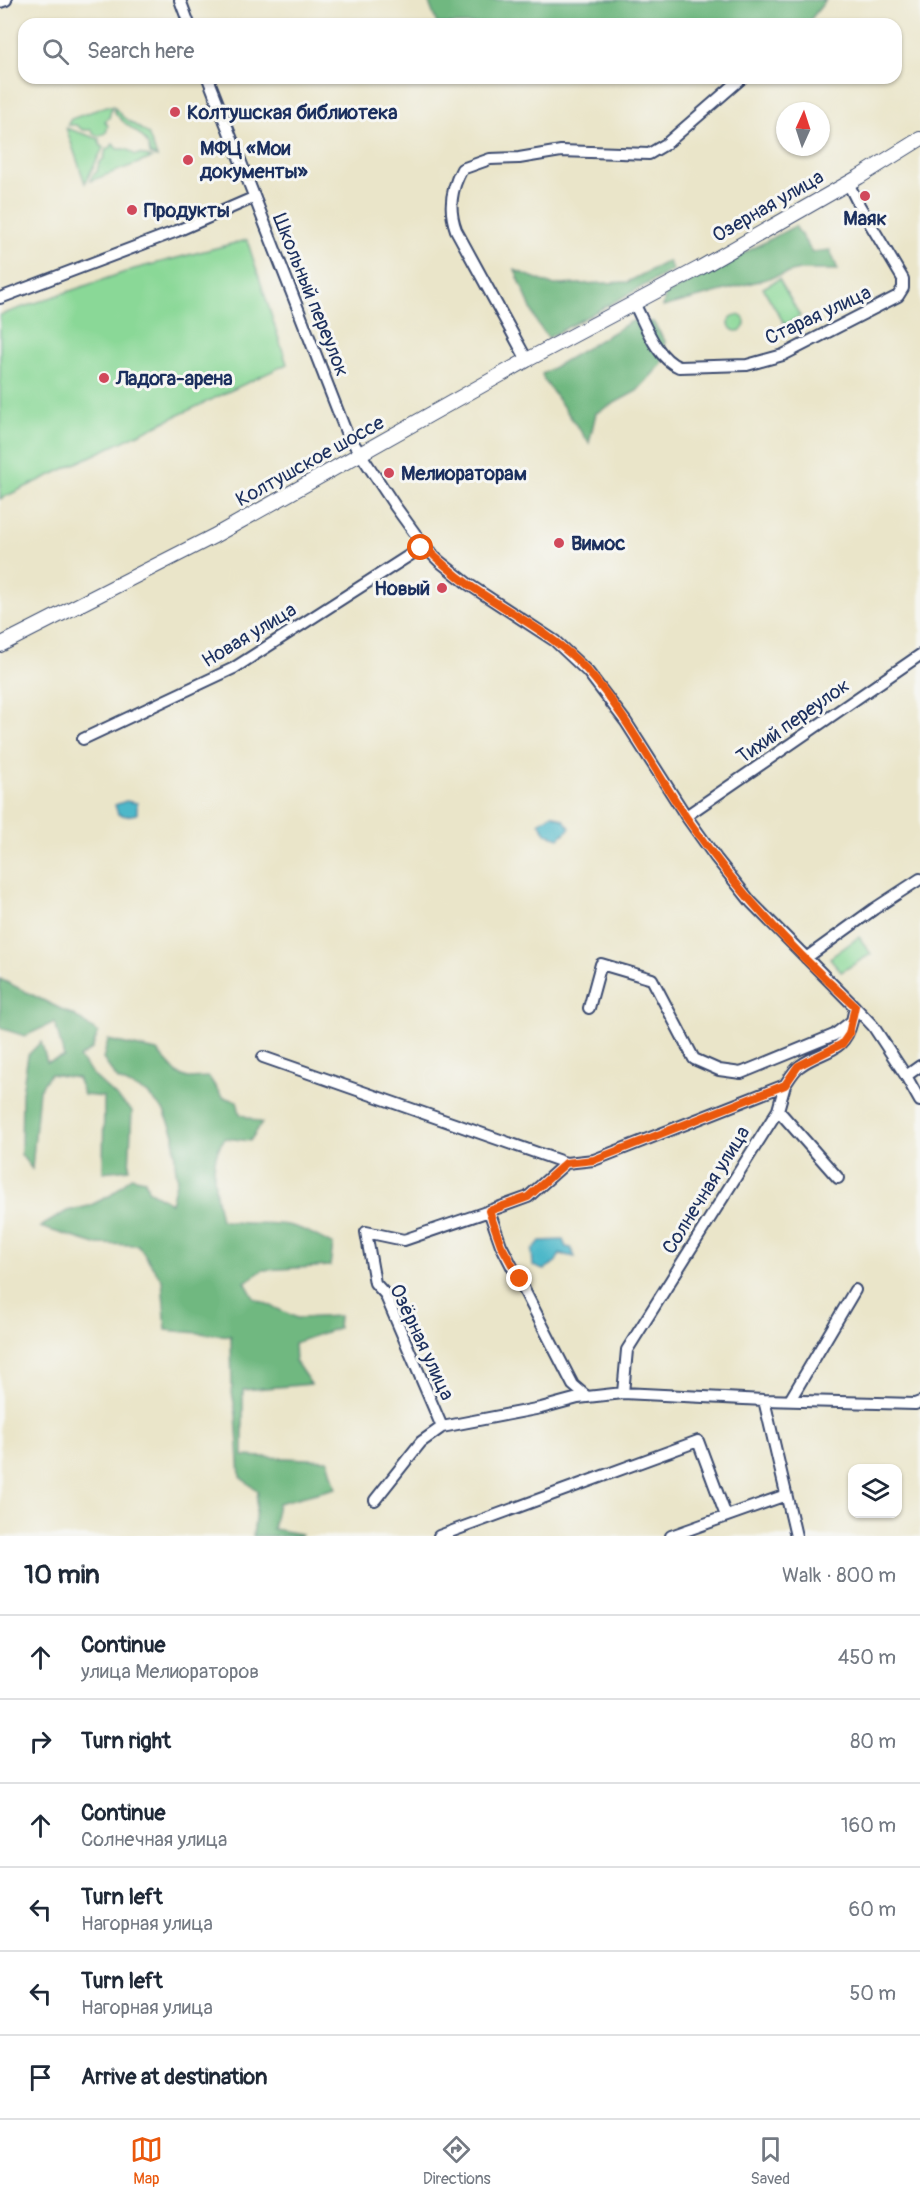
<!DOCTYPE html>
<html lang="en">
<head>
<meta charset="utf-8">
<style>
  :root { --surface:#fff; --page:#f6f6f7; --text:#1f2937; --muted:#747a83; --line:#e0e1e3; --accent:#ea580c }
  body { margin:0; font-family:Pangolin,sans-serif; background:var(--page); color:var(--text) }
  .controls { position:absolute; right:18px; bottom:18px; display:grid; overflow:hidden; border-radius:12px; box-shadow:0 2px 4px #0004 }
  .controls button { width:54px; height:54px; display:grid; place-items:center; padding:0; border:0; border-bottom:2px solid var(--line); background:var(--surface); color:var(--text); font:30px sans-serif }
  .compass { position:absolute; left:776px; top:102px; width:54px; height:54px; border-radius:50%; background:var(--surface); box-shadow:0 2px 4px #0004; rotate:3deg }
  .stop { position:absolute; width:18px; height:18px; margin:-14px; border:4px solid #ea580c; border-radius:50%; background:#fff }
  .stop.end { background:#ea580c; border-color:#fff; box-shadow:0 2px 6px #0008 }
  .list { margin:0; padding:0; list-style:none }
  h2 { display:flex; justify-content:space-between; align-items:center; height:78px; margin:0; padding:0 24px; font-size:26px }
  h2 small { font-size:20px; font-weight:400; color:var(--muted) }
  .list li { display:grid; grid-template-columns:39px 1fr auto; gap:18px; align-items:center; box-sizing:border-box; height:84px; padding:0 24px; border-top:2px solid var(--line) }
  .list b { display:block; font-size:22px; white-space:nowrap }
  .list p { margin:0; font-size:20px; white-space:nowrap; color:var(--muted) }
  .list em { font-size:20px; font-style:normal; color:var(--muted) }
  .icon { flex:none; width:33px; height:33px; fill:none; stroke:currentColor; stroke-width:2; stroke-linecap:round; stroke-linejoin:round }
  .map { position:relative; flex:none; width:920px; height:1536px; overflow:hidden }
  .search { position:absolute; background:var(--surface); box-shadow:0 2px 4px #0004; left:18px; right:18px; top:18px; height:66px; display:flex; align-items:center; gap:15px; box-sizing:border-box; padding:0 21px; border-radius:18px; color:var(--muted); font-size:22px }
  .sheet { height:582px; background:var(--surface) }
  nav { display:flex; justify-content:space-around; align-items:center; box-sizing:border-box; height:84px; border-top:2px solid var(--line); background:var(--surface); font-size:16px; color:var(--muted) }
  nav a { display:grid; justify-items:center; gap:3px }
  nav .on { color:var(--accent) }
  .map>svg:first-child { display:block }
  .green { fill:#8ad897; stroke:#52847a; stroke-width:1.5 }
  .forest { fill:#6fb880; stroke:#45746f; stroke-width:1.5 }
  .water { fill:#4db8c9; stroke:#347494; stroke-width:1.5 }
  .lines { fill:none; stroke-linecap:round; stroke-linejoin:round }
  .minor-casing { stroke:#3a4a6e; stroke-width:14 }
  .major-casing { stroke:#3a4a6e; stroke-width:16 }
  .minor { stroke:#fff; stroke-width:10 }
  .major { stroke:#fff; stroke-width:14 }
  .route { stroke:#ea580c; stroke-width:8 }
  .poi-dot { fill:#d1495b; stroke:#f6f6f2; stroke-width:2 }
  .labels { text-anchor:middle; dominant-baseline:central; stroke-width:6; stroke-linejoin:round; paint-order:stroke }
  .poi-label { font-size:20px; font-weight:bold; fill:#1b2f5e; stroke:#f6f6f2; text-anchor:start }
  .street-label { font-size:20px; fill:#1b2f5e; stroke:#f6f6f2 }
</style>
</head>
<body>
<div class="map">
<svg width="920" height="1536" viewBox="0 0 920 1536">
  <rect width="100%" height="100%" fill="#f6f6f2"/>
  <filter id="ink" filterUnits="userSpaceOnUse"><feTurbulence type="fractalNoise" baseFrequency=".0167" numOctaves="2"/><feDisplacementMap in="SourceGraphic" scale="12" xChannelSelector="R" yChannelSelector="G"/><feConvolveMatrix kernelMatrix="1 2 1 2 8 2 1 2 1" color-interpolation-filters="sRGB"/></filter>
  <filter id="wash" filterUnits="userSpaceOnUse"><feTurbulence type="fractalNoise" baseFrequency=".008" numOctaves="4" result="noise"/><feDisplacementMap in="SourceGraphic" scale="24" xChannelSelector="R" yChannelSelector="G"/><feGaussianBlur stdDeviation="1.35" result="paint"/><feColorMatrix in="noise" values="0 0 0 0 0 0 0 0 0 0 0 0 0 0 0 0 0 1.4 0 .05"/><feComposite in="paint" operator="in"/></filter>
  <g filter="url(#wash)">
    <rect width="100%" height="100%" fill="#eae5c9"/>
    <!-- green -->
    <path class="green" d="M107 106H112L109 118 105 121 108 126 106 133 100 136 95 135 91 130C81 130 84 131 76 125H67L71 119Z
      M114 107 123 117 148 134 157 157 150 154C148 131 124 129 114 111Z
      M66 128 99 139 100 145 103 148 85 183Z
      M113 144 117 149C127 149 127 148 135 155L140 154 152 158 90 181 93 175 97 172C99 163 97 166 104 158L106 149 110 148Z
      M247 240 287 364 0 499V315L134 269Z
      M779 279 800 316 785 325 763 288Z
      M729 323a8 8 0 1 1 16 0a8 8 0 1 1-16 0Z
      M859 937 871 954 841 972 830 958Z"/>
    <!-- forest -->
    <path class="forest" d="M428 0H826L807 24H437Z
      M795 226 812 252 830 250 838 270H799L663 307 665 295Z
      M668 261 673 270 548 338 537 323 515 270 552 285 628 282Z
      M632 321 653 322 665 341 662 364 637 391 596 413 589 443 544 380 542 374Z
      M0 979 75 1016 98 1033 92 1049 79 1058 95 1077 132 1111 129 1169 103 1172 104 1097 84 1095 77 1078 50 1074 39 1090 32 1169 21 1155 22 1092 28 1055 41 1042 47 1062 64 1057 55 1022 25 1036 0 1028Z
      M108 1040 157 1051 178 1074 188 1078 209 1077 222 1097 237 1101 240 1114 262 1123 250 1141 225 1138C206 1161 216 1193 221 1220 241 1225 259 1222 279 1224 298 1225 317 1236 333 1245L330 1266 263 1270 245 1282 254 1298 297 1318 339 1316 338 1328 294 1343 295 1361 311 1384 243 1390V1456L328 1460 336 1488 278 1503 273 1529 301 1534 299 1536H253L258 1491 240 1477 236 1414 232 1392 231 1336 166 1330 162 1280 138 1245 95 1244 40 1227 67 1211 89 1206 111 1195 131 1177 145 1180 148 1190 171 1203 177 1178 175 1163 174 1134 164 1111 147 1093 118 1080 103 1059Z"/>
    <!-- water -->
    <path class="water" d="M126 801 137 803V814L126 816 118 814 115 805Z
      M552 814 564 820 570 828 559 838 547 834 539 823Z
      M563 1240 566 1247 571 1248 575 1257 560 1254 555 1263 543 1270 533 1266 532 1251 540 1241Z"/>
  </g>
  <g filter="url(#ink)">
    <g class="lines">
      <!-- minor casing -->
      <g class="minor-casing">
        <path id="minor" d="M180 0 189 24
          M0 2 6 0
          M208 78 346 432 395 506 424 546 439 561 468 584 555 641 588 672 626 722 686 816 716 858 751 902 855 1007 873 1026 906 1076 920 1101
          M0 298 177 231 253 198
          M634 303C645 324 656 358 679 367L747 365 783 355 898 296 903 288V279L859 205 848 183
          M527 360 456 230C448 208 451 189 462 169L490 159 519 158 561 151 649 154 666 144 742 78
          M83 739 234 668 424 546
          M686 816 920 655
          M806 958 874 909 920 879
          M589 1008 601 964 652 979 694 1059 719 1070 741 1073 834 1035 852 1021 855 1007
          M263 1057 566 1163 594 1160 785 1085 778 1110 627 1350 623 1393
          M906 1076 920 1066
          M785 1085C789 1079 794 1070 800 1066 823 1049 844 1055 852 1021
          M778 1110 838 1178
          M566 1163 528 1197 489 1211 501 1245 573 1385 587 1397
          M489 1211 404 1240 366 1232 375 1283 385 1294 442 1427 541 1408 578 1398 623 1393 764 1400 915 1404 920 1402
          M764 1400 796 1536
          M790 1400 855 1290
          M375 1500 421 1442 442 1427
          M439 1536 698 1441 726 1516
          M671 1536 786 1495"/>
      </g>
      <!-- major casing -->
      <g class="major-casing">
        <path id="major" d="M0 645 214 536 527 360 700 268 859 177 920 139"/>
      </g>
      <!-- minor -->
      <use href="#minor" class="minor"/>
      <!-- major -->
      <use href="#major" class="major"/>
    </g>
  </g>
  <g class="lines" filter="url(#ink)">
    <!-- route -->
    <path class="route" d="M421 548 424 546C438 560 453 573 469 585 508 612 554 634 587 670 626 714 653 768 686 817 734 887 792 950 855 1006L849 1034 842 1044 798 1066 785 1085 594 1160 566 1163 528 1197 489 1211 501 1245 520 1279"/>
  </g>
  <!-- markers -->
  <g class="poi-dot">
    <circle cx="175" cy="112" r="6"/>
    <circle cx="188" cy="160" r="6"/>
    <circle cx="865" cy="196" r="6"/>
    <circle cx="132" cy="210" r="6"/>
    <circle cx="104" cy="378" r="6"/>
    <circle cx="389" cy="473" r="6"/>
    <circle cx="559" cy="543" r="6"/>
    <circle cx="442" cy="588" r="6"/>
  </g>
  <g class="labels">
    <!-- poi labels -->
    <g class="poi-label">
      <text x="187" y="112">Колтушская библиотека</text>
      <text x="200" y="148">МФЦ «Мои<tspan x="200" dy="23">документы»</tspan></text>
      <text x="144" y="210">Продукты</text>
      <text x="865" y="218" text-anchor="middle">Маяк</text>
      <text x="116" y="378">Ладога-арена</text>
      <text x="401" y="473">Мелиораторам</text>
      <text x="571" y="543">Вимос</text>
      <text x="430" y="588" text-anchor="end">Новый</text>
    </g>
    <!-- street labels -->
    <g class="street-label">
      <text transform="translate(768 206) rotate(-30)">Озерная улица</text>
      <text transform="translate(311 295) rotate(68)">Школьный переулок</text>
      <text transform="translate(818 315) rotate(-25)">Старая улица</text>
      <text transform="translate(310 461) rotate(-29)">Колтушское шоссе</text>
      <text transform="translate(249 635) rotate(-31)">Новая улица</text>
      <text transform="translate(793 721) rotate(-35)">Тихий переулок</text>
      <text transform="translate(706 1190) rotate(-58)">Солнечная улица</text>
      <text transform="translate(422 1342) rotate(65)">Озёрная улица</text>
    </g>
  </g>
</svg>
<div class="controls">
<button><svg class="icon" aria-label="layers" viewBox="0 0 24 24"><path d="M12 4l9 5-9 5-9-5zM3 14l9 5 9-5"/></svg></button>
</div>
<svg class="compass" viewBox="-18 -18 36 36"><path d="M0-13l5 13h-10z" fill="#e53935"/><path d="M0 13l5-13h-10z" fill="#747a83"/></svg>
<div class="stop" style="left:421px;top:548px"></div>
<div class="stop end" style="left:520px;top:1279px"></div>
<div class="search"><svg class="icon" aria-label="search" viewBox="0 0 24 24"><circle cx="10" cy="10" r="6"/><path d="M15 15l6 6"/></svg>Search here</div>
</div>
<section class="sheet">
<h2>10 min<small>Walk · 800 m</small></h2>
<ul class="list">
<li><svg class="icon" aria-label="ahead" viewBox="0 0 24 24"><path d="M12 20V5M6 11l6-6 6 6"/></svg><div><b>Continue</b><p>улица Мелиораторов</p></div><em>450 m</em></li>
<li><svg class="icon" aria-label="right" viewBox="0 0 24 24"><path d="M7 20v-9h11M14 6l5 5-5 5"/></svg><div><b>Turn right</b></div><em>80 m</em></li>
<li><svg class="icon" aria-label="ahead" viewBox="0 0 24 24"><path d="M12 20V5M6 11l6-6 6 6"/></svg><div><b>Continue</b><p>Солнечная улица</p></div><em>160 m</em></li>
<li><svg class="icon" aria-label="left" viewBox="0 0 24 24"><path d="M17 20v-9H6M10 6l-5 5 5 5"/></svg><div><b>Turn left</b><p>Нагорная улица</p></div><em>60 m</em></li>
<li><svg class="icon" aria-label="left" viewBox="0 0 24 24"><path d="M17 20v-9H6M10 6l-5 5 5 5"/></svg><div><b>Turn left</b><p>Нагорная улица</p></div><em>50 m</em></li>
<li><svg class="icon" aria-label="arrive" viewBox="0 0 24 24"><path d="M6 21V4h12l-3 4 3 4H6"/></svg><div><b>Arrive at destination</b></div></li>
</ul>
</section>
<nav>
<a class="on"><svg class="icon" aria-label="map" viewBox="0 0 24 24"><path d="M3 6l6-2 6 2 6-2v14l-6 2-6-2-6 2zM9 4v14M15 6v14"/></svg>Map</a>
<a><svg class="icon" aria-label="directions" viewBox="0 0 24 24"><path d="M12 3l9 9-9 9-9-9zM9 14v-3h6M13 9l2 2-2 2"/></svg>Directions</a>
<a><svg class="icon" aria-label="saved" viewBox="0 0 24 24"><path d="M7 4h10v16l-5-4-5 4z"/></svg>Saved</a>
</nav>
</body>
</html>
